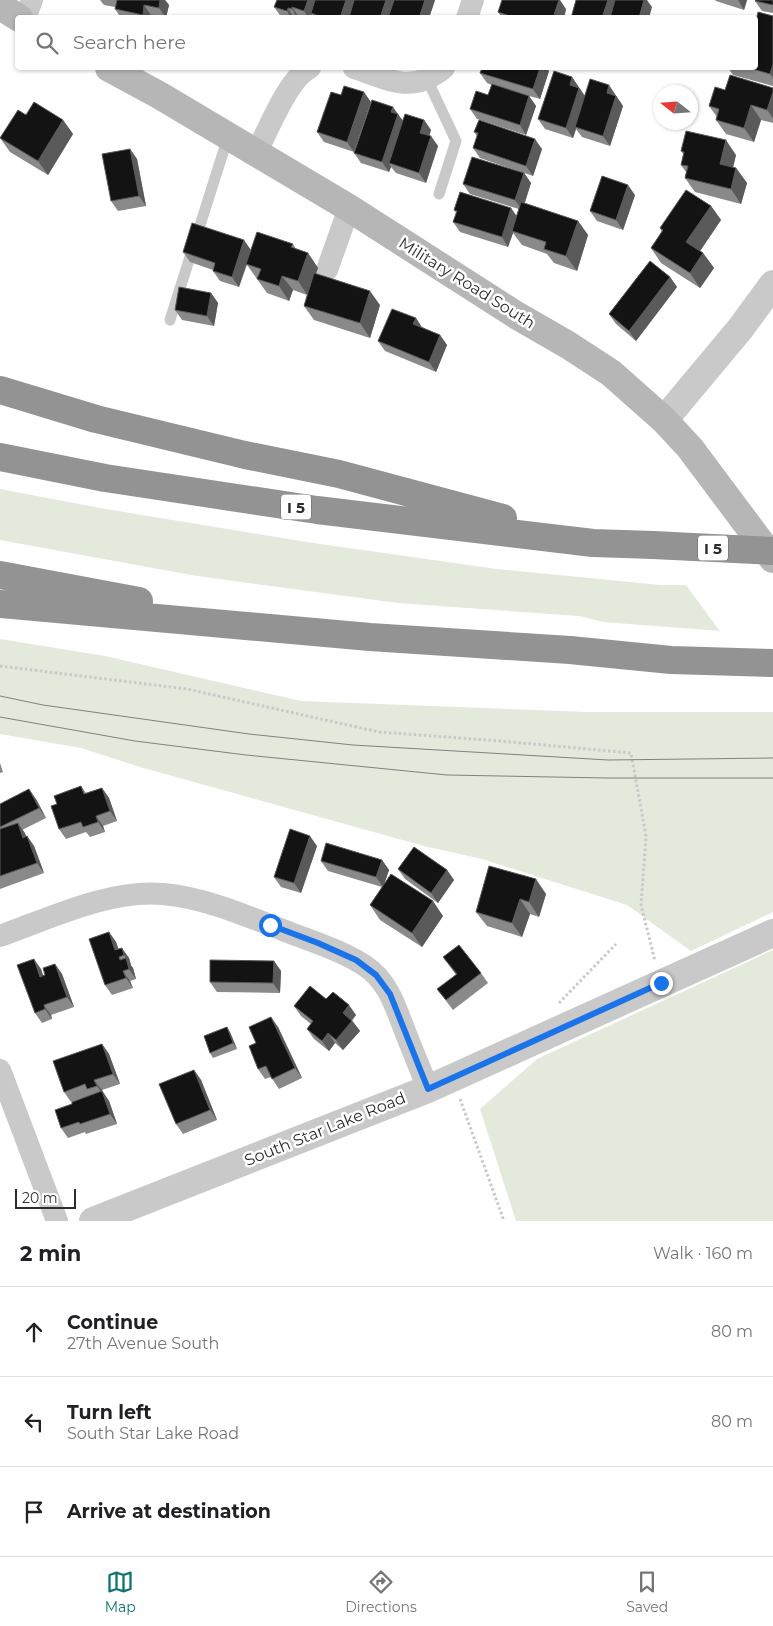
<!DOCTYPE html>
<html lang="en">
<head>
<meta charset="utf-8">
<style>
  :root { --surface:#fff; --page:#f2f2f2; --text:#202124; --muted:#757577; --line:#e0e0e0; --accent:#0f766e }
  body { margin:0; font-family:Montserrat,sans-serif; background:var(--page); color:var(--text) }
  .compass { position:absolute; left:653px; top:85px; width:45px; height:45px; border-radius:50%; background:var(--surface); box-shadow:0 1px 4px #0004; rotate:287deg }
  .scale { position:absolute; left:15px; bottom:12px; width:61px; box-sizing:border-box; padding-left:5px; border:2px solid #2c2c2c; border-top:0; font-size:14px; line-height:18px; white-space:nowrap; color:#2c2c2c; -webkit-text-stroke:4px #fff; paint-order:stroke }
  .stop { position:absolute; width:15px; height:15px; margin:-11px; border:4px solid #1a73e8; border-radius:50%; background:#fff }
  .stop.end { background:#1a73e8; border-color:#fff; box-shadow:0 1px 5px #0008 }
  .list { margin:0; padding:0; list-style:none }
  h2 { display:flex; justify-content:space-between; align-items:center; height:65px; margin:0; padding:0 20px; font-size:21px }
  h2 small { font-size:16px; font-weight:400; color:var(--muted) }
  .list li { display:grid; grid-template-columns:32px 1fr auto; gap:15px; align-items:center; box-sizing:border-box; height:90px; padding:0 20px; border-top:1px solid var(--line) }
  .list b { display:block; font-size:19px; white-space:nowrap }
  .list p { margin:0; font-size:16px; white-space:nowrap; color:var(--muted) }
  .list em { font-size:16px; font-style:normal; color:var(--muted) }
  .icon { flex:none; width:28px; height:28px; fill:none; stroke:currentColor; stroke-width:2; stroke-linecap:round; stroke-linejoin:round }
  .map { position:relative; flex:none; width:773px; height:1221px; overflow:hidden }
  .search { position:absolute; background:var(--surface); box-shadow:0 1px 4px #0004; left:15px; right:15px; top:15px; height:55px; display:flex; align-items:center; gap:12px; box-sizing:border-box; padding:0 18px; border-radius:5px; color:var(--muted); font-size:19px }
  .sheet { height:335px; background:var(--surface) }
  nav { display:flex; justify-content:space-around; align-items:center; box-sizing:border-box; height:70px; border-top:1px solid var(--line); background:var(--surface); font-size:14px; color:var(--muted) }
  nav a { display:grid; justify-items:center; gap:2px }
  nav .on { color:var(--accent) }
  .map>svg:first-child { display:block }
  .green { fill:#e3e9db }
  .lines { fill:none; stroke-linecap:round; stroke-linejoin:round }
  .path { stroke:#c9c9c9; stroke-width:3; stroke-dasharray:2.5 2.5; stroke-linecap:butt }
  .service { stroke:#c9c9c9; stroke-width:11 }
  .minor { stroke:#c9c9c9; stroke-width:22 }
  .tertiary { stroke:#c9c9c9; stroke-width:28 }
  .secondary { stroke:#b6b6b6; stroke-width:28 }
  .motorway { stroke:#939393; stroke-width:28 }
  .tram { stroke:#818181; stroke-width:1 }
  .motorway-bridge { stroke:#939393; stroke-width:28 }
  .wall { fill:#898989 }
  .shaded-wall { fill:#5a5a5a }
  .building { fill:#131313; stroke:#5a5a5a }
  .route { stroke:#1a73e8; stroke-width:6 }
  .labels { text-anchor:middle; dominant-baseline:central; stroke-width:5; stroke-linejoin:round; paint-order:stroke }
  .shield { fill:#fff; stroke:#6b6b6b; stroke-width:1 }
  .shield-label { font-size:15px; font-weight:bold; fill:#2c2c2c }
  .street-label { font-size:16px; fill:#2c2c2c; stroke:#fff }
</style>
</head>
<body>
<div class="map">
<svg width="773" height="1221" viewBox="0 0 773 1221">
  <rect width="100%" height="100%" fill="#fff"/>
  <!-- green -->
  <path class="green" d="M0 489 100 508 313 543 497 569 660 585H686L719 630 721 631 603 622 579 616 398 603 197 576 0 540Z
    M0 639 105 656 301 701 587 712H773V912L691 951 627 905 482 859 424 846 140 767 81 748 0 734Z
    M773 950V1221H516L480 1109 537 1059Z"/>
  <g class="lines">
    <!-- path -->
    <path class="path" d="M0 666 187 689 379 732 500 741 631 753 646 836 641 905 655 961
      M559 1003 616 944
      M460 1099 504 1221"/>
    <!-- service -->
    <path class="service" d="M427 79 456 141 439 194
      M170 320 228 137"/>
    <!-- minor -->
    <path class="minor" d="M25 18 32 0
      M467 18 473 0
      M354 68C389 79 411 95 444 68
      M256 153C268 131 288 78 310 68
      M327 270 349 208
      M0 936C50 918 110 889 163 894 208 898 251 918 293 934 317 943 360 957 377 976 390 990 396 1008 403 1026 411 1047 420 1068 428 1089
      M0 1070 57 1221"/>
    <!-- tertiary -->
    <path class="tertiary" d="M664 420 740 329 773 284
      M93 1221 428 1089 773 933"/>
    <!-- secondary -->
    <path class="secondary" d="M0 6 19 18
      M109 68 159 95 349 208 516 315 568 345 611 373 664 420 690 448 773 559"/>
    <!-- motorway -->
    <path class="motorway" d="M0 390 96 419 245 455 339 474 503 518
      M0 457 105 478 317 510 593 543 653 545
      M0 575 139 601
      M0 604 370 637 570 650 671 660 773 663"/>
    <!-- tram -->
    <path class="tram" d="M0 696 43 705 249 734 353 745 608 760 773 758
      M0 717 135 741 246 755 447 775 607 778H773"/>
    <!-- motorway-bridge -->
    <path class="motorway-bridge" d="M653 545 773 551"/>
  </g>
  <!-- wall -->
  <path class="wall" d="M100 0H165L169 5 166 18 151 15V18H121L115 9V7L104 5Z
    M435 0 429 18H314L313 16 312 18H282L274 7Z
    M715 0H747L744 10 716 1Z
    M773 0V13L762 11 755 1Z
    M566 9 564 18H502L498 12Z
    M773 16V86L733 75 728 68H756Z
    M482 68H546L549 71 540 99 508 90 529 96 536 106 526 135 477 119 470 109 488 95 492 85 487 83 480 73Z
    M572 77 585 96 616 95V96L623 106 610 146 582 137 576 129 573 138 545 129 538 119Z
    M773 88V123L761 120 754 142 726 134 716 120 717 117 709 106 725 90Z
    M341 95 354 152 324 142 317 132Z
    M397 114 403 120H424L431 130 429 136 438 146 426 183 396 173 391 167 389 172 361 163 354 153Z
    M26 115 63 120 73 134 48 175 10 152 0 138Z
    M474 132 542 149 533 176 480 158 473 148 477 136Z
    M130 149 137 159 146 206 118 211 111 201Z
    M681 151 736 155 733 168H736L747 183 741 204 695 192 685 178 686 172 681 165 684 155Z
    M524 173 531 183 525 203 578 221 588 235 577 271 554 263 547 254 522 245 513 233 508 247 460 232 453 222 456 213 454 210 511 208 516 216 519 209 470 194 463 184Z
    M635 195 623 230 597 221 590 211Z
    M711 206 721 220 700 251 703 253 714 268 700 288 661 263 651 248 662 232 660 228Z
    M293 244 296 249 308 253 318 268 316 274 380 305 370 338 314 320 304 306 307 295 293 290 289 301 267 293 247 265 239 287 220 281 213 271V270L190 262 183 252 251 250Z
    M670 277 677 287 636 341 616 324 609 314Z
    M211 293 218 303 214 326 182 320 175 310Z
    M416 318 422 327 440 335 447 345 436 372 385 351 378 341Z
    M0 763 3 772 0 773Z
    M81 786 86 793 102 788 109 798 117 821 103 826 105 832 90 837 86 832 66 839 59 829 57 804Z
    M36 799 46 818 22 830 26 837 27 836 34 846 44 873 0 889V804Z
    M317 846 301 893 281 887 274 877Z
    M382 860 389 870 385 882 443 916 422 947 380 920 370 905 382 887 328 871 321 861Z
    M489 866 546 894 539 917 530 914 522 937 487 926 476 912Z
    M398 869 447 870 454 880 438 903 405 879Z
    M109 932 116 942 118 949 129 958 131 965V966L133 968 136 979 130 981 133 988 112 995 105 985Z
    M443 957 481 973 488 983 453 1010 437 989 456 975Z
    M274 961 281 971 280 993 217 992 210 982Z
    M55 964 62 974 74 1007 51 1015 52 1019 42 1023 35 1013 41 969 43 976 45 975Z
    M326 999 356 1015 352 1020 360 1031 343 1050 335 1043 329 1051 314 1039 307 1029 311 1024 301 1016 294 1006Z
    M278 1027 302 1078 279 1089 271 1077 265 1079 258 1069 256 1043Z
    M230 1032 237 1049 213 1058 210 1053Z
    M102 1044 109 1054 120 1084 102 1090 109 1101 117 1124 86 1134 85 1132 68 1138 61 1128 72 1104 82 1098 71 1102 64 1092Z
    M194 1070 201 1080 217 1120 183 1134 176 1124Z"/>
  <!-- shaded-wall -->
  <path class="shaded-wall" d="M160 0H165L169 5 166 18 159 8Z
    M308 0H318L311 13 313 16 312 18H309L304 11Z
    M346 0H356L351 18H340Z
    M386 0H396L390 18H380Z
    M425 0H435L429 18H419Z
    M559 0H560L566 9 564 18H553Z
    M608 0H618L613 18H602Z
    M644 0H647L652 7 649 18H639Z
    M738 0H747L744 10Z
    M144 5 151 15V18H144L143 15Z
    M292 7 299 17V18H297L292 9Z
    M288 8 294 18H291L287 11Z
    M773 64V78L770 74Z
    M540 68H546L549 71 540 99 533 89Z
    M572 77 586 98 575 127 576 129 573 138 566 128 570 85Z
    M609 85 623 106 610 146 603 136 607 93Z
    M364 92 371 102 354 152 347 142Z
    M773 92V118L767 110Z
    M529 96 536 106 526 135 520 125Z
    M751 105 761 120 754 142 744 128Z
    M393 107 405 124 389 163 391 167 389 172 382 162 391 112Z
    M63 120 73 134 48 175 38 161Z
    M424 120 431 130 427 143 420 133Z
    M431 136 438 146 426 183 419 173Z
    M535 139 542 149 533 176 526 166Z
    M726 140 736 155 730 179 720 164Z
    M130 149 137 159 146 206 139 196Z
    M736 168 747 183 741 204 731 189Z
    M524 173 531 183 522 210 515 200Z
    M628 185 635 195 623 230 616 220Z
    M711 206 721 220 696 257 686 242Z
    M511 208 518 218 512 231 513 233 508 247 502 237Z
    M578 221 588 235 577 271 566 256Z
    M244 240 251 250 239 287 232 277Z
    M308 253 318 268 308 296 298 281Z
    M703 253 714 268 700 288 690 273Z
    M282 276 293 290 289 301 279 286Z
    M670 277 677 287 636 341 629 331Z
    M370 291 380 305 370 338 360 323Z
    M211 293 218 303 214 326 207 316Z
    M416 318 422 328 413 324Z
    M440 335 447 345 436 372 429 362Z
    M102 788 109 798 117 821 110 811Z
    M29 789 36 799 46 818 39 808Z
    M96 816 103 826 105 832 98 822Z
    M18 823 25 833 30 848 23 838Z
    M27 836 34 846 44 873 37 863Z
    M310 836 317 846 301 893 294 883Z
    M382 860 389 870 383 887 376 877Z
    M447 870 454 880 438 903 431 893Z
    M536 879 546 894 539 917 529 902Z
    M520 899 530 914 522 937 512 923Z
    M433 901 443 916 422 947 412 933Z
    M109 932 116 942 121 956 115 950Z
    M122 948 129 958 131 965 124 955Z
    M126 958 133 968 136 979 129 969Z
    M34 959 41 969 47 987 40 977Z
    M274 961 281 971 280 993 273 983Z
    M55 964 62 974 74 1007 67 997Z
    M123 971 130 981 133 988 126 978Z
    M44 1005 51 1015 52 1019 45 1009Z
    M349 1005 356 1015 350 1023 343 1013Z
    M271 1017 278 1027 302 1078 295 1068Z
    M352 1021 360 1031 343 1050 336 1040Z
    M227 1027 230 1032 237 1049 233 1043Z
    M328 1033 335 1043 329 1051 322 1041Z
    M102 1044 109 1054 120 1084 113 1074Z
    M194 1070 201 1080 217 1120 210 1110Z
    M94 1080 102 1090 104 1096 97 1086Z
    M102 1091 109 1101 117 1124 110 1114Z"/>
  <!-- building -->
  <path class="building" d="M117 0H160L159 8 144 5 143 15 115 9Z
    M277 0H308L304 11 292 7V9L288 8 287 11 274 7Z
    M315 0H346L340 18H324L311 13Z
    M354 0H386L380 18H349Z
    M394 0H425L419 18H388Z
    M502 0H559L553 18H516L498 12Z
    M576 0H608L602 18H571Z
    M615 0H644L639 18H610Z
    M756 0H773V5L755 1Z
    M758 12 773 16V64L770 74 749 68H756V20Z
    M482 68H540L533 89 480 73Z
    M554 71 572 77 570 85 579 88 566 128 538 119Z
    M730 75 773 88V92L767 110 751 105 744 128 716 120 719 109 709 106 715 87 725 90Z
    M590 79 609 85 607 93 616 96 603 136 575 127Z
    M492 84 529 96 520 125 470 109 476 91 488 95Z
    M344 86 364 92 347 142 317 132 331 92 341 95Z
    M372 100 393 107 391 112 398 114 382 162 354 153Z
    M34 102 63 120 38 161 0 138 18 110 26 115Z
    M405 114 424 120 420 133 431 136 419 173 389 163Z
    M479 120 535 139 526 166 473 148 478 133 474 132Z
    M686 131 726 140 720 164 736 168 731 189 685 178 688 166 681 165 684 152 681 151Z
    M130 149 139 196 111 201 102 154Z
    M472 157 524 173 515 200 463 184Z
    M602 176 628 185 616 220 590 211Z
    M686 190 711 206 686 242 703 253 690 273 651 248 663 230 660 228Z
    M460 192 511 208 502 237 453 222 457 211 454 210Z
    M521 202 578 221 566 256 544 249 546 242 512 231Z
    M192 223 244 240 232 277 213 271 215 263 183 252Z
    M257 232 293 244 291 247 308 253 298 281 282 276 279 286 257 279 261 269 246 264Z
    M650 261 670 277 629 331 609 314Z
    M314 273 370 291 360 323 304 306Z
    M179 287 211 293 207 316 175 310Z
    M392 309 416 318 413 324 440 335 429 362 378 341Z
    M81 786 84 794 102 788 110 811 96 816 98 822 83 827 81 822 59 829 51 806 57 804 54 796Z
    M29 789 39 808 0 827V804Z
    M18 823 23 838 27 836 37 863 0 876V829Z
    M290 829 310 836 294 883 274 877Z
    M326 843 382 860 376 877 321 861Z
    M414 847 447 870 431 893 398 869Z
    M489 866 536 879 529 902 520 899 512 923 476 912Z
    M391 874 433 901 412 933 370 905Z
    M109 932 115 950 122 948 124 955 119 957 120 960 126 958 129 969 123 971 126 978 105 985 89 939Z
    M459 945 481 973 446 1000 437 989 457 974 443 957Z
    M34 959 40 977 45 975 43 968 55 964 67 997 44 1005 45 1009 35 1013 17 965Z
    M210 960 274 961 273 983 210 982Z
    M310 986 326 999 333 992 349 1005 343 1013 352 1021 336 1040 328 1033 322 1041 307 1029 313 1021 294 1006Z
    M271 1017 295 1068 272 1079 266 1066 258 1069 249 1046 256 1043 249 1027Z
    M227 1027 233 1043 210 1053 204 1036Z
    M102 1044 113 1074 94 1080 97 1086 87 1089 85 1084 64 1092 53 1061Z
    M194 1070 210 1110 176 1124 159 1084Z
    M102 1091 110 1114 80 1124 79 1122 61 1128 55 1110 72 1104V1102Z"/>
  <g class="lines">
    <!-- route -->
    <path class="route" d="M270 925 318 943 356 960 376 975 390 994 428 1089 661 983"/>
  </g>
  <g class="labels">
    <!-- shield labels -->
    <g class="shield">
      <rect x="281" y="494.5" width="30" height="25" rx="4"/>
      <rect x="698" y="535.5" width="30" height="25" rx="4"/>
    </g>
    <g class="shield-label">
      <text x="296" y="507">I 5</text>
      <text x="713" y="548">I 5</text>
    </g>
    <!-- street labels -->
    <g class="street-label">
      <text transform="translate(467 283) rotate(32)">Military Road South</text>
      <text transform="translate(325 1129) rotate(-22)">South Star Lake Road</text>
    </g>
  </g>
</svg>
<svg class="compass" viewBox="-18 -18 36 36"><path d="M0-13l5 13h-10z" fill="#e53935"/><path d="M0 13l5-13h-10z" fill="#757577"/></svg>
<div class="scale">20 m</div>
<div class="stop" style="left:270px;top:925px"></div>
<div class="stop end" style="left:661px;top:983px"></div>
<div class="search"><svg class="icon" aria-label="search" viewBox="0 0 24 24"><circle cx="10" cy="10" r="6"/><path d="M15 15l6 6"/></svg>Search here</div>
</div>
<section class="sheet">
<h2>2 min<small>Walk · 160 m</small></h2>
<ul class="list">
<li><svg class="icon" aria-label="ahead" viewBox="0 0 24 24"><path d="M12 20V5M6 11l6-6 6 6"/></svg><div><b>Continue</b><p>27th Avenue South</p></div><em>80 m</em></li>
<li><svg class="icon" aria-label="left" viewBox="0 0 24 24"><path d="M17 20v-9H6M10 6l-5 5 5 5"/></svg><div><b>Turn left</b><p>South Star Lake Road</p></div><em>80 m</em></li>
<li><svg class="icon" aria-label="arrive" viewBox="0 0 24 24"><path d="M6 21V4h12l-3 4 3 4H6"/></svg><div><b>Arrive at destination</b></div></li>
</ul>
</section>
<nav>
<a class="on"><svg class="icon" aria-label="map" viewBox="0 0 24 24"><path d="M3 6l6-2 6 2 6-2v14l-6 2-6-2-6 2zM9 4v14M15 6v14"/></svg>Map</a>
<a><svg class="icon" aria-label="directions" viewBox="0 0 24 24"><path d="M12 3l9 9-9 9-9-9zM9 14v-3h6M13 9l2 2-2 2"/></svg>Directions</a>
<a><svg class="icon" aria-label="saved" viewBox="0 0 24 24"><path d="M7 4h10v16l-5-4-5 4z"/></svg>Saved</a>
</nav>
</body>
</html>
